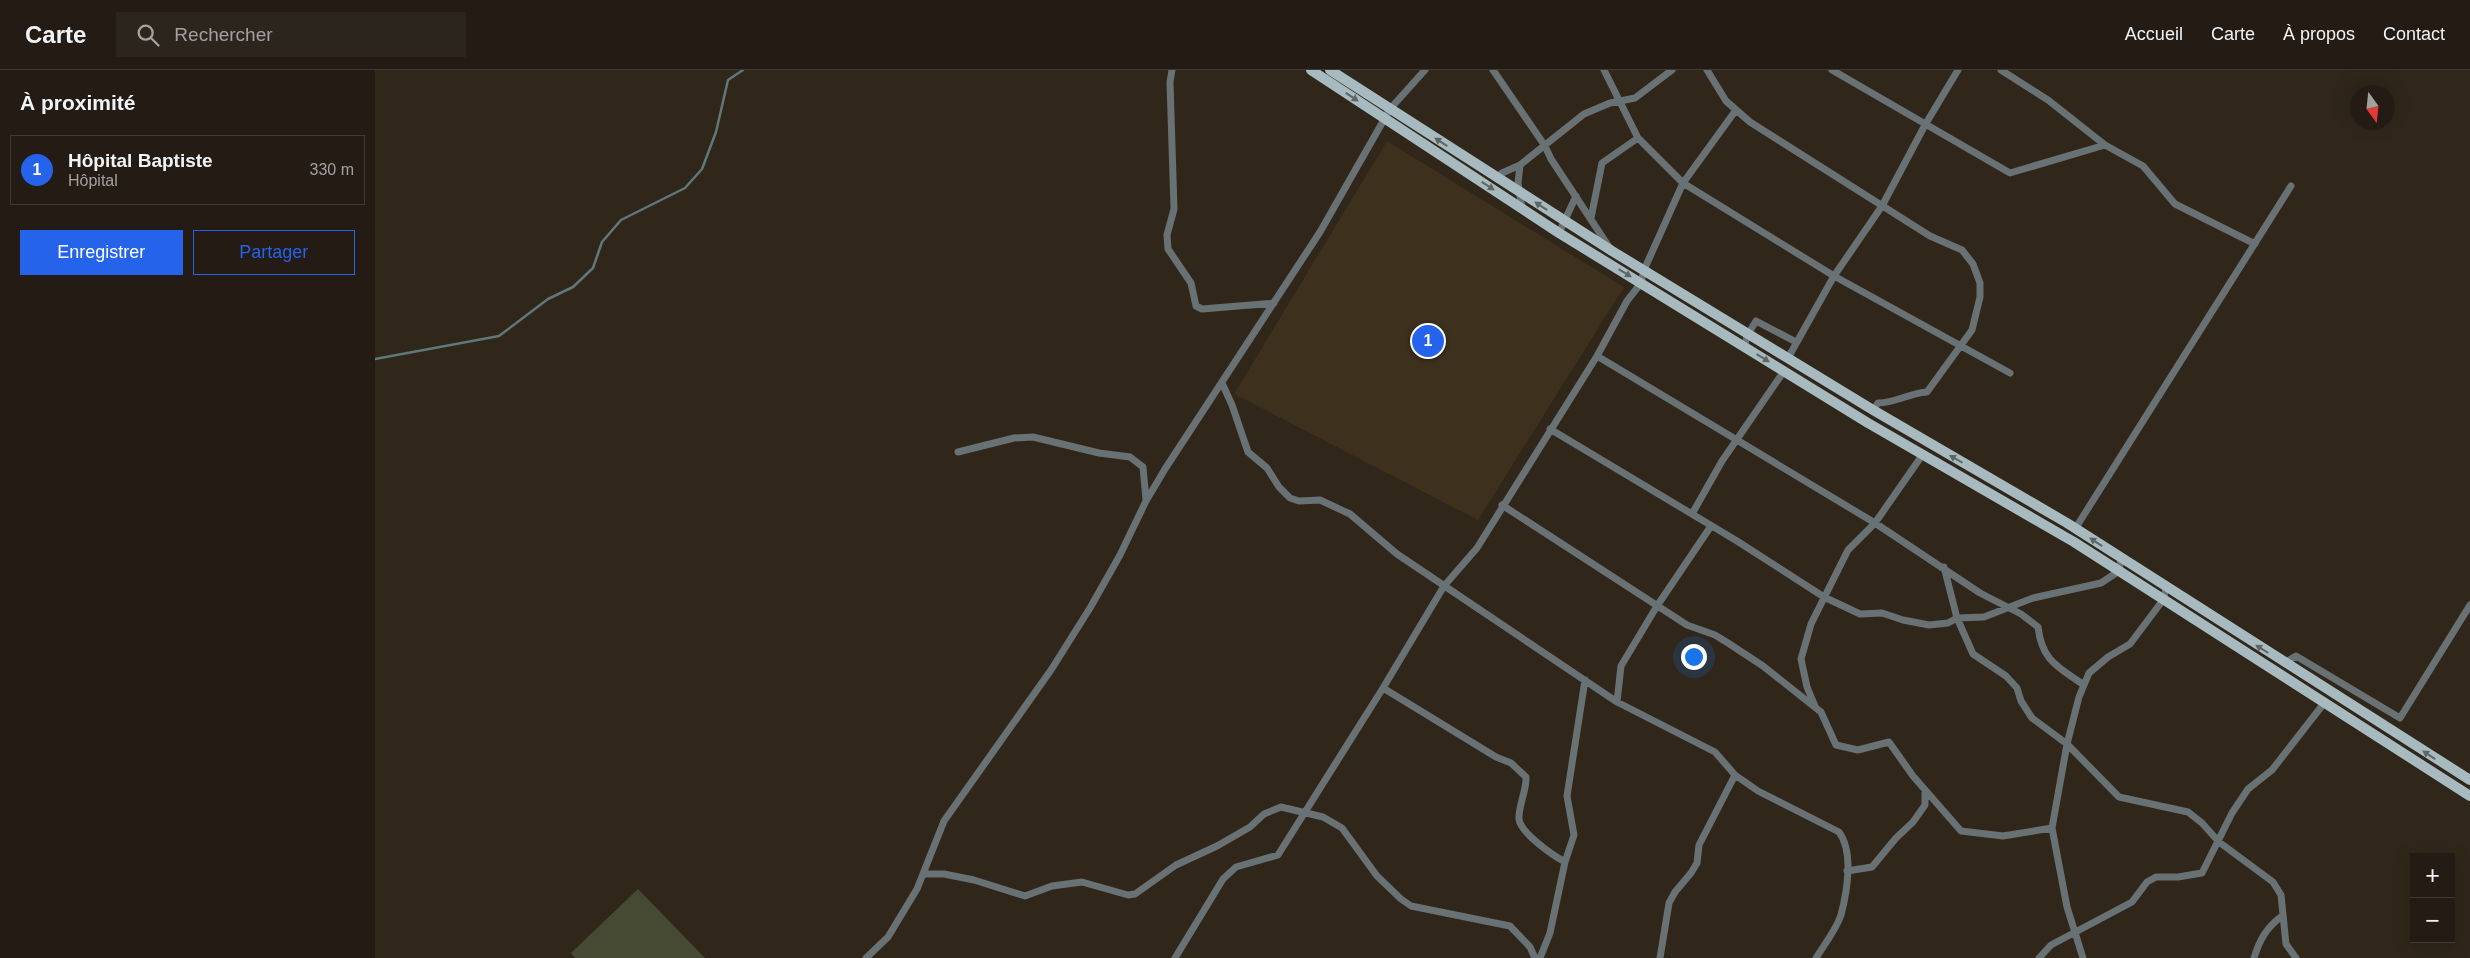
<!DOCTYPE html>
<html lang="fr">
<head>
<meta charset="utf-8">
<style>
  :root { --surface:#241c14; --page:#2c251d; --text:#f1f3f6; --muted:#a3a1a0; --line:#413a34; --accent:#2563eb }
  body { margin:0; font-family:Helvetica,sans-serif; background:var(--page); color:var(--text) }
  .controls { position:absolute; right:15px; bottom:15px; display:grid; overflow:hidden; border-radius:0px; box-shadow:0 5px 20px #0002 }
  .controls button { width:45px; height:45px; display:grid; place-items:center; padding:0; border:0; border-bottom:1px solid var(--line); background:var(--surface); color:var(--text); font:25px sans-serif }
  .compass { position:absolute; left:1975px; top:15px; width:45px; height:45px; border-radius:50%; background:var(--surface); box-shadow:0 5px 20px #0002; rotate:165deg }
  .you { position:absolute; left:1318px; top:586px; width:18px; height:18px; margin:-12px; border:4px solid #fff; border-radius:50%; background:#1a73e8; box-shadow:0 0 0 8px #1a73e833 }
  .badge { display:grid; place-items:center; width:32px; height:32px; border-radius:50%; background:var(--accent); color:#fff; font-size:16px; font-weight:700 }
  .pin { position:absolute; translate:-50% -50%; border:2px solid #fff; box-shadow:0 1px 5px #0006 }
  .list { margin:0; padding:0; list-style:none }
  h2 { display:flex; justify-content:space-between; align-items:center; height:65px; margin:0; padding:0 20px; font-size:21px }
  h2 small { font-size:16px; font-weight:400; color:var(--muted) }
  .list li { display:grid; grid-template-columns:32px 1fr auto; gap:15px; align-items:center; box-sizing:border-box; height:70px; margin:0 10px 10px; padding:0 10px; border:1px solid var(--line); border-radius:0px }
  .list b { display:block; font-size:19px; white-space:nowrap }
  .list p { margin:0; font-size:16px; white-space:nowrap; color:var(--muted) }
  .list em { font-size:16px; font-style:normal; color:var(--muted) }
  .actions { display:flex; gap:10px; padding:15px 20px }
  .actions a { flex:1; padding:11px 0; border:1px solid var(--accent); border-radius:0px; text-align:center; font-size:18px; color:var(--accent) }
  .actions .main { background:var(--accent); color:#fff }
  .icon { flex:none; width:28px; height:28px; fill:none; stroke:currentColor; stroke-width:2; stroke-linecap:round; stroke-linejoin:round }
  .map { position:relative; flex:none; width:2095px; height:888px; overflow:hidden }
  header { display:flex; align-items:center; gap:30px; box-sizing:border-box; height:70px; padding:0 25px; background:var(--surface); border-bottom:1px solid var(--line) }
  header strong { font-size:24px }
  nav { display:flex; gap:28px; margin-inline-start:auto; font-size:18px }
  .search { width:350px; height:45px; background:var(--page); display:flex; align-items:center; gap:12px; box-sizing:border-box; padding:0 18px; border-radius:0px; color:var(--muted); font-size:19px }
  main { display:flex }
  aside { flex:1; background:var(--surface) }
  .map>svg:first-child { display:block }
  .built { fill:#3d301d }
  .green { fill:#464a32 }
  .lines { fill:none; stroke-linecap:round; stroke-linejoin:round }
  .stream { stroke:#5e787b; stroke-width:2.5 }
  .street { stroke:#687173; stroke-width:7 }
  .primary { stroke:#a7babf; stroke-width:10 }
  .oneway { fill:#5e6565 }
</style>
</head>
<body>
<header>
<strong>Carte</strong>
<div class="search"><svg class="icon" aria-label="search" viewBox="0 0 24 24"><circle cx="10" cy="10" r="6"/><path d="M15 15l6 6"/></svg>Rechercher</div>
<nav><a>Accueil</a><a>Carte</a><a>À propos</a><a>Contact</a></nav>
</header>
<main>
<aside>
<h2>À proximité<small></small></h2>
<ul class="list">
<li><span class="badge">1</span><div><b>Hôpital Baptiste</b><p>Hôpital</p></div><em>330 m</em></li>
</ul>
<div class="actions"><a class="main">Enregistrer</a><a>Partager</a></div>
</aside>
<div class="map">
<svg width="2095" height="888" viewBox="0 0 2095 888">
  <rect width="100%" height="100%" fill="#30261a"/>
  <!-- built -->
  <path class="built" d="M1012 71 1249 217 1103 450 859 324Z"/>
  <!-- green -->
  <path class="green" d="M263 819 330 888H200L196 883Z"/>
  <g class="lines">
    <!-- stream -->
    <path class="stream" d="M0 289 124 266 173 229 198 217 218 198 227 172 246 150 310 118 327 99 341 62 353 10 368 0"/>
    <!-- street -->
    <path class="street" d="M797 0 795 12 799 139 792 165 793 179 816 213 821 236 827 239 899 233
      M1118 0 1170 76 1176 89 1234 177
      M1229 0 1263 68 1308 113 1459 206 1635 303
      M1332 0 1351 31 1375 52 1555 166 1587 180 1598 194 1605 213V227L1597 260 1552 322C1534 323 1521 333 1503 333L1498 340
      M1457 0 1635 103 1730 75
      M1626 0 1673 30 1730 75 1768 96 1800 134 1880 174
      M1145 95 1143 113 1147 138
      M1121 108 1127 103 1145 95 1209 44 1235 33 1260 28 1297 0
      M1216 148 1227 93 1263 68
      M1184 163 1201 126
      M1369 277 1373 264 1381 251 1421 272
      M1222 286 1500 453 1605 523 1646 544 1663 557C1667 591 1683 597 1709 615
      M1413 288 1459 206 1507 136 1550 55 1583 0
      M847 313 857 335 873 382 892 398 904 417 915 428 924 431 945 430 975 444 1022 484 1242 632 1340 682 1360 705 1383 721 1464 762C1479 782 1472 822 1466 845 1461 860 1449 875 1441 888
      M1175 359 1362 471 1449 527 1485 544 1507 543 1528 550 1554 555 1573 553 1582 548 1609 547 1658 528 1726 513 1744 501 1746 489
      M583 382 639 368 658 367 724 383 755 387 768 397 771 430
      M1127 435 1312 555 1340 565 1353 573 1388 596 1446 642 1461 675 1483 680 1514 672 1538 706 1586 761 1628 766 1677 758
      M1317 444 1347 391 1409 301
      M1700 459 1916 116
      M1569 497 1582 548 1598 584 1631 606 1642 618 1646 631 1657 648 1692 674 1744 727 1813 742 1827 753 1844 772 1898 812 1906 825 1911 874 1921 888
      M1909 593 1921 586 2025 648 2095 535
      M1008 618 1121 687 1136 693 1151 707C1152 719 1143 737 1144 749 1145 763 1179 786 1190 792L1175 863 1165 888
      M1242 632 1246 596 1282 536 1336 456
      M1440 636 1432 617 1426 589 1436 554 1473 480 1500 453 1548 384
      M1190 792 1199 765 1192 726 1210 610
      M1472 801 1497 797 1521 768 1538 752 1550 735V720
      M548 804H569L599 810 650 826 677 816 707 812 753 825 760 824 801 795 842 776 875 757 889 744 906 737 948 747 967 758 1002 806 1026 829 1036 836 1135 856 1155 877 1160 888
      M491 888 513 867 542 819 569 751 676 600 715 538 745 485 771 431 790 399 945 162 1015 39 1050 0
      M800 888 848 809 861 797 903 785 1008 618 1069 516 1102 478 1222 286 1252 231 1266 213 1269 200 1308 113 1361 40
      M1285 888 1294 833 1300 822 1316 803 1322 793 1324 775 1360 705
      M1664 888 1676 875 1757 832 1772 812 1781 807H1803L1827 803 1857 743 1873 719 1897 700 1950 632
      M1708 888 1692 837 1677 758 1692 674 1704 627 1714 603 1733 587 1755 574 1788 530 1791 518
      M1879 888C1885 869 1891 858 1907 846"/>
    <!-- primary -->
    <path class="primary" d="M936 0 1184 163 1493 353 1699 472 2095 726
      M955 0 1237 181 1498 340 1692 453 2095 710"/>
  </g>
  <!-- one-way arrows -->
  <defs><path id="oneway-solid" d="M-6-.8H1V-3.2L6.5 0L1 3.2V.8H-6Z" transform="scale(1.25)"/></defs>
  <g class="oneway">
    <use href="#oneway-solid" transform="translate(977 27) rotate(33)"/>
    <use href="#oneway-solid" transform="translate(1066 72) rotate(-147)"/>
    <use href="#oneway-solid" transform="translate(1113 116) rotate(33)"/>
    <use href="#oneway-solid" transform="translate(1166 136) rotate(-147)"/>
    <use href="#oneway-solid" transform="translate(1250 203) rotate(31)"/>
    <use href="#oneway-solid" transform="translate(1388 288) rotate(31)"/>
    <use href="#oneway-solid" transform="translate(1581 389) rotate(-150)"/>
    <use href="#oneway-solid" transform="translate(1721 472) rotate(-147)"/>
    <use href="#oneway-solid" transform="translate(1887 579) rotate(-148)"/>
    <use href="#oneway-solid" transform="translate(2054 685) rotate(-147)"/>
  </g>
</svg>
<div class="controls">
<button>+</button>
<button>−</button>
</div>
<svg class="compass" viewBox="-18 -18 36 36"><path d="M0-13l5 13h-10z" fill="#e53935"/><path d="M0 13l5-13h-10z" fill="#a3a1a0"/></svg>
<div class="you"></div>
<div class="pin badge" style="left:1053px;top:271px">1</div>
</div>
</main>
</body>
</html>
